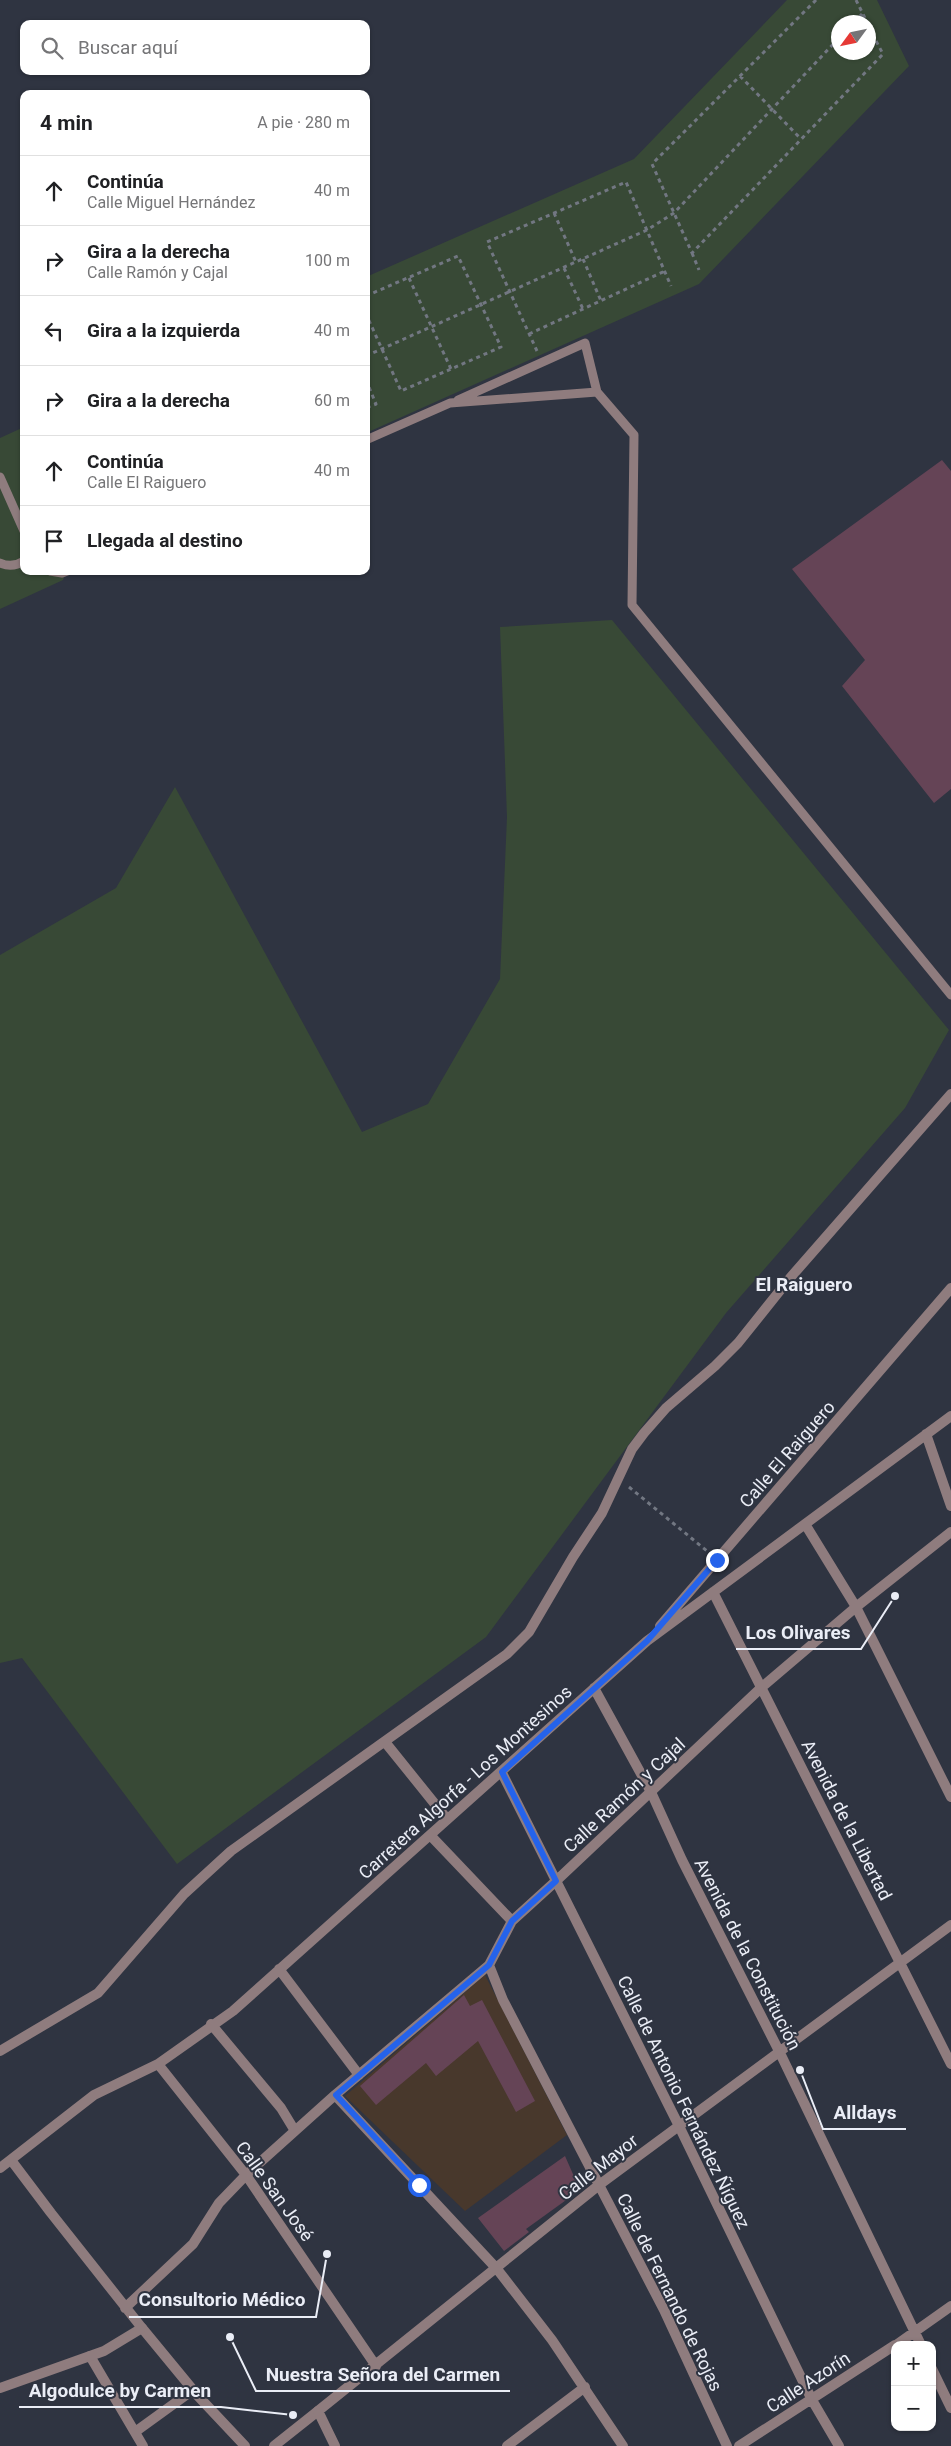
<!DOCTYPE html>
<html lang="es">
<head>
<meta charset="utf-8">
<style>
  :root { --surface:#fff; --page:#f2f2f2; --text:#202124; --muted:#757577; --line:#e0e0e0 }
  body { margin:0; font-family:Roboto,sans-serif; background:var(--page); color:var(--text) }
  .controls { position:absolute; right:15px; bottom:15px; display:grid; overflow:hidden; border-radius:10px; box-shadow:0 1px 4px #0004 }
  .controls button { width:45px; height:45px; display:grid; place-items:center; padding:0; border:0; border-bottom:1px solid var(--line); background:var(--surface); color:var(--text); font:25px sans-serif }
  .compass { position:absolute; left:831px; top:15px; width:45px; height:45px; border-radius:50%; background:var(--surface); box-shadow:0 1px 4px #0004; rotate:237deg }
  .stop { position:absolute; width:15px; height:15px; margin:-11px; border:4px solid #2563eb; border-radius:50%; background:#fff }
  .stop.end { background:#2563eb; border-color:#fff; box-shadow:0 1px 5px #0008 }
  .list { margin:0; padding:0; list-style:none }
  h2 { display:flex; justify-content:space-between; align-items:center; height:65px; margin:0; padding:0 20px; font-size:21px }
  h2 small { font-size:16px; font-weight:400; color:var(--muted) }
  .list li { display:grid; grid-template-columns:32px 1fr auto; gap:15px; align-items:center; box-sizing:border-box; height:70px; padding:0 20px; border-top:1px solid var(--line) }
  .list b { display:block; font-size:19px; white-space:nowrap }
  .list p { margin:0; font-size:16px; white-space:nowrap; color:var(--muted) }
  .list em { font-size:16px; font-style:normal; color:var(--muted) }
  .icon { flex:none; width:28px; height:28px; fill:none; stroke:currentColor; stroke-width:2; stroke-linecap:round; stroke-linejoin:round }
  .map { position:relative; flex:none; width:951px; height:2446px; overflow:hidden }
  .search { position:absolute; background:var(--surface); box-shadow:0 1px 4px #0004; left:20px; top:20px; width:350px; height:55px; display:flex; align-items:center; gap:12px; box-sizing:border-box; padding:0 18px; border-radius:10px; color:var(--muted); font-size:19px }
  .panel { position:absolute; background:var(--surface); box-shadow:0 1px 4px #0004; left:20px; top:90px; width:350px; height:485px; border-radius:10px }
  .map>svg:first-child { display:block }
  .education { fill:#48382c }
  .green { fill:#384936; fill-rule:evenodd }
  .building { fill:#654456 }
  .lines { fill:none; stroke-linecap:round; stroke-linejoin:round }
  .path { stroke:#727782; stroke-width:3; stroke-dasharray:4 4; stroke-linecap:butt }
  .service { stroke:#8f7c7e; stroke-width:9 }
  .pedestrian { stroke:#8f7c7e; stroke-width:10 }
  .minor { stroke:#8f7c7e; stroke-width:10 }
  .route { stroke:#2563eb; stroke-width:6 }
  .labels { text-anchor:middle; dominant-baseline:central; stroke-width:4; stroke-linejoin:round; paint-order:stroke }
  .street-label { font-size:18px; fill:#eaedf6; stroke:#2f3441 }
  .neighbourhood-label { font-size:19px; font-weight:bold; fill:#eaedf6; stroke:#2f3441 }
  .leader { fill:none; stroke:#eaedf6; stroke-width:2 }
  .callout-dot { fill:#eaedf6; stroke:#2f3441; stroke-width:2 }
  .callout-label { font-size:19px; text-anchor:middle; font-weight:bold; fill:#eaedf6; stroke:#2f3441; stroke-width:4; stroke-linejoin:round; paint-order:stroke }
</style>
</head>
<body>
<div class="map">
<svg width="951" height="2446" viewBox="0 0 951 2446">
  <rect width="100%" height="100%" fill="#2f3441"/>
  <!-- education -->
  <path class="education" d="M485 1975 567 2135 465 2211 345 2096Z"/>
  <!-- green -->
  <path class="green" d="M787 0H877L909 66 699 284 366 433V277L634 159ZM838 22H868V52H838Z
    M24 427V571H66L63 580 0 609V438Z
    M612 620 949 1030 905 1108 726 1313 486 1637 177 1864 22 1658 0 1663V955L116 888 175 787 362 1132 428 1104 500 979 507 817 500 627Z"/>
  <!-- building -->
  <path class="building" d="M942 460 951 471V789L934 803 842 686 865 660 792 569Z
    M464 1995 470 2006 482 2000 535 2101 516 2112 478 2041 436 2076 426 2063 376 2105 360 2086Z
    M565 2156 580 2190 526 2229 529 2232 504 2251 478 2218Z"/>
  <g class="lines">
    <!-- path -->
    <path class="path" d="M816 0 652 164 692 253 883 54 868 26
      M856 0 867 22
      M854 22 862 14
      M740 76 801 139
      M554 213 576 262
      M692 253 699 270
      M583 259 601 301
      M564 268 583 309
      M409 278 451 369
      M366 296 458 256 501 347 401 391 366 314
      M529 334 665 271
      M537 351 487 242 626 182 671 286
      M366 356 647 230 674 213 838 39
      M366 380 376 404 366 408
      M629 1487 707 1551"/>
    <!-- service -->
    <path class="service" d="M458 400 585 343 597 392
      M366 440 450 403 597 392 634 435 632 605 951 995
      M0 477 24 531
      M0 563C9 567 16 566 24 561
      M50 571 62 573 67 571"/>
    <!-- pedestrian -->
    <path class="pedestrian" d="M142 2328 198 2396 245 2446
      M90 2356 143 2446
      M135 2432 193 2390
      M274 2446 318 2411"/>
    <!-- minor -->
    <path class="minor" d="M926 1434 951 1506
      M805 1524 856 1607 951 1797
      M713 1592 951 2064
      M660 1626 951 1288
      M594 1688 651 1792 682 1860 780 2053 921 2345
      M385 1742 447 1819
      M502 1773 679 2126 812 2400 839 2446
      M430 1835 512 1921
      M489 1965 503 2000 664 2310 727 2446
      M279 1969 359 2075
      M211 2024 281 2108 295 2131
      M0 2051 98 1993 184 1894 231 1851 507 1654 529 1632 573 1557 602 1513 632 1449 644 1433 666 1408 715 1366 738 1343 790 1278 951 1094
      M158 2064 246 2175 376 2366
      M335 2095 497 2269 552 2340 623 2446
      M0 2168 94 2095 158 2064 233 2011 647 1641 951 1416
      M125 2308 193 2244 219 2203 246 2175 335 2095 489 1965 512 1921 556 1881 762 1687 856 1607 951 1532
      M896 2345 951 2306
      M932 2369 951 2408
      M0 2388 104 2351 142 2328 51 2213 11 2160
      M335 2446 318 2411 599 2185 951 1925
      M507 2446 585 2387
      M739 2446 895 2345"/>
  </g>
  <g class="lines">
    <!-- route -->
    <path class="route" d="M419 2185 336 2095 489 1965 512 1921 556 1881 502 1772 647 1641 717 1560"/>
  </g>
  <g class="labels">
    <!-- street labels -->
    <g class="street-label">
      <text transform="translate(787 1454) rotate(-49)">Calle El Raiguero</text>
      <text transform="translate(465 1782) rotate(-42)">Carretera Algorfa - Los Montesinos</text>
      <text transform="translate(624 1795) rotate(-43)">Calle Ramón y Cajal</text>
      <text transform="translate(847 1820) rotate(63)">Avenida de la Libertad</text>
      <text transform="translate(748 1954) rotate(63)">Avenida de la Constitución</text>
      <text transform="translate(684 2102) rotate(64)">Calle de Antonio Fernández Ñíguez</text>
      <text transform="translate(598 2167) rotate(-38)">Calle Mayor</text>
      <text transform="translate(275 2191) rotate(54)">Calle San José</text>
      <text transform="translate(670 2292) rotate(64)">Calle de Fernando de Rojas</text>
      <text transform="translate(808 2382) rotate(-33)">Calle Azorín</text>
    </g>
    <!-- neighbourhood labels -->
    <g class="neighbourhood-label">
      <text x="804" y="1284">El Raiguero</text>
    </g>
  </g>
  <!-- callouts -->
  <path class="leader" d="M895 1596L861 1649H736M800 2070L823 2129H906M327 2254L316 2317H129M230 2337L256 2391H510M293 2415L221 2407H19"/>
  <g class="callout-dot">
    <circle cx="895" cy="1596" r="5"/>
    <circle cx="800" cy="2070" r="5"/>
    <circle cx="327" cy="2254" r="5"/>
    <circle cx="230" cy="2337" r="5"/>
    <circle cx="293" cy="2415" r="5"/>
  </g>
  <g class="callout-label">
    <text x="798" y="1639">Los Olivares</text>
    <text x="865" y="2119">Alldays</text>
    <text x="222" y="2306">Consultorio Médico</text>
    <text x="383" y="2381">Nuestra Señora del Carmen</text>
    <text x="120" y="2397">Algodulce by Carmen</text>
  </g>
</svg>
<div class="controls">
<button>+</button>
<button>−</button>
</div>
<svg class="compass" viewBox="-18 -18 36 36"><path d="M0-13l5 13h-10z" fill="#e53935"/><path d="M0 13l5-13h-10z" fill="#757577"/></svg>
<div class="stop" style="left:419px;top:2185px"></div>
<div class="stop end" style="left:717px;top:1560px"></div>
<div class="search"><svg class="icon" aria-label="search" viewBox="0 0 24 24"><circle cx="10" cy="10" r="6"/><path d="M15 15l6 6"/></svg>Buscar aquí</div>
<section class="panel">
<h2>4 min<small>A pie · 280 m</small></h2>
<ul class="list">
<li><svg class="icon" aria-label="ahead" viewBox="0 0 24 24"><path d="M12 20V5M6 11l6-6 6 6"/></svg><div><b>Continúa</b><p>Calle Miguel Hernández</p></div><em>40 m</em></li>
<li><svg class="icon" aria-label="right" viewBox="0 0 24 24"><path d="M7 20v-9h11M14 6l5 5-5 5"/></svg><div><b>Gira a la derecha</b><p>Calle Ramón y Cajal</p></div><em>100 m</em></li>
<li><svg class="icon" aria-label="left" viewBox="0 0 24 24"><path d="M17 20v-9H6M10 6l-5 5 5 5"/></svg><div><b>Gira a la izquierda</b></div><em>40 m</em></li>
<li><svg class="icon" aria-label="right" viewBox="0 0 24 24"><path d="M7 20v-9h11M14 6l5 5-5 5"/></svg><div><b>Gira a la derecha</b></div><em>60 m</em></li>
<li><svg class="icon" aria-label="ahead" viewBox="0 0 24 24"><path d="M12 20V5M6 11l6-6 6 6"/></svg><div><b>Continúa</b><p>Calle El Raiguero</p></div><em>40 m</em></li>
<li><svg class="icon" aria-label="arrive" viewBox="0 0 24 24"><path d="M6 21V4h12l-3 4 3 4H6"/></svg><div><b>Llegada al destino</b></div></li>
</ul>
</section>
</div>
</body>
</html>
